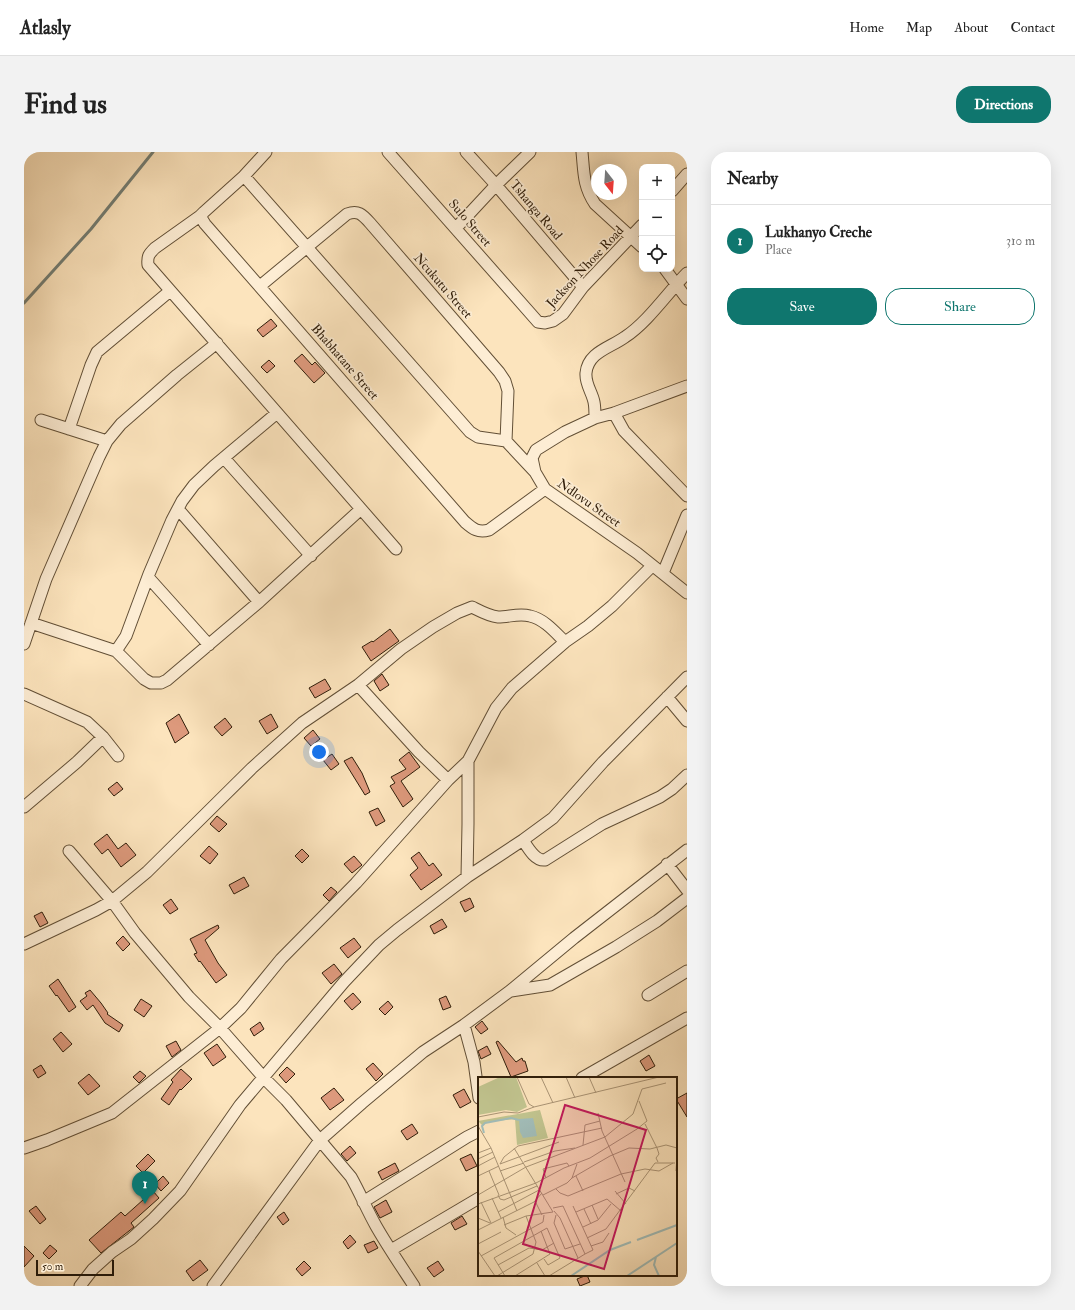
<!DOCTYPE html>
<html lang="en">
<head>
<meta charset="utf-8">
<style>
  :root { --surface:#fff; --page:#f2f2f2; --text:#222; --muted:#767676; --line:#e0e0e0; --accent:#0f766e }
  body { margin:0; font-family:"IM FELL Double Pica",serif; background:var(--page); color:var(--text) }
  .controls { position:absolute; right:12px; top:12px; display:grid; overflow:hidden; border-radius:8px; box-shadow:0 4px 16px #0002 }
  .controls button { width:36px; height:36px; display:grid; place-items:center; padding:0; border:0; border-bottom:1px solid var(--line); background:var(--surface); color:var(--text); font:20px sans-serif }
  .compass { position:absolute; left:567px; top:12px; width:36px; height:36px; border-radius:50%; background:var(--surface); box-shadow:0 4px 16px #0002; rotate:163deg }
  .scale { position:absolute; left:12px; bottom:10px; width:78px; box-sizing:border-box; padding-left:4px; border:2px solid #2f1d09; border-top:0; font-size:11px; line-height:14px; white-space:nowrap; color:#2f1d09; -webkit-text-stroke:3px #fdedd4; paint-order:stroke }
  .you { position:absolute; left:295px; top:600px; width:14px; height:14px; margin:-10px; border:3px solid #fff; border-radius:50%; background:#1a73e8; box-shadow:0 0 0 6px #1a73e833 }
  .badge { display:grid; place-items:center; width:26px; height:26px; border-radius:50%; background:var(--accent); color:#fff; font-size:13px; font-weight:700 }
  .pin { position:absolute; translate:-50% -33px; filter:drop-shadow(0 1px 2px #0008) }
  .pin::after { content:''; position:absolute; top:21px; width:14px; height:12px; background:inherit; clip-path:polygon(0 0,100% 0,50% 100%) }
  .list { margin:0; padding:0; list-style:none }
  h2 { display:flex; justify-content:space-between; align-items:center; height:52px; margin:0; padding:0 16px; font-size:17px }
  h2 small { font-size:13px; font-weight:400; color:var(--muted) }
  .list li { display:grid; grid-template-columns:26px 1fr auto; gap:12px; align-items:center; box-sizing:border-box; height:72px; padding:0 16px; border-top:1px solid var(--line) }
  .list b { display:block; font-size:15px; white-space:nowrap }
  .list p { margin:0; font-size:13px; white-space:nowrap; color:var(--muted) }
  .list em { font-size:13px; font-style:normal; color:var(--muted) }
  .actions { display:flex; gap:8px; padding:12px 16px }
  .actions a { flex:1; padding:9px 0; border:1px solid var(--accent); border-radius:16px; text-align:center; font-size:14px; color:var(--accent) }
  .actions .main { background:var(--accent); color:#fff }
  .icon { flex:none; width:22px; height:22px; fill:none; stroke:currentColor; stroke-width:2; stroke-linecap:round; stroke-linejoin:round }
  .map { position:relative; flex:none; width:663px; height:1134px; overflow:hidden; border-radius:16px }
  header { display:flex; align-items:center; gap:24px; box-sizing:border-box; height:56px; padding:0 20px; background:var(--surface); border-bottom:1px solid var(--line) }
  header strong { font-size:19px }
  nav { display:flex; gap:22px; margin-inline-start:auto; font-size:14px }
  .intro { display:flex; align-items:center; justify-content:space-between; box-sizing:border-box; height:96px; padding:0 24px }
  h1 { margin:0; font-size:28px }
  .button { padding:10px 18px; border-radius:16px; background:var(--accent); color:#fff; font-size:14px; font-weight:700 }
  main { display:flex; gap:24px; padding:0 24px }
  aside { flex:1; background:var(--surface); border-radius:16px; box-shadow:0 4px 16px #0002 }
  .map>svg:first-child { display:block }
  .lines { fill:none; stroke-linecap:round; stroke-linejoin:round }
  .stream { stroke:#737d73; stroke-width:3 }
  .building { fill:#dd997c; stroke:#2f1d09 }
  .street-casing { stroke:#624f36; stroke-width:13 }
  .street { stroke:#fdedd4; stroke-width:11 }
  .labels { text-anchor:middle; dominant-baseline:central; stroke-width:3.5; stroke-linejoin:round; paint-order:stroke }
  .street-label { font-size:13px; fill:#2f1d09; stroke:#fdedd4 }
  .inset-river { fill:none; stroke:#a1bdb9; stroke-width:2 }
  .inset-road { fill:none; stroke:#aa9475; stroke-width:1 }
  .view { fill:#c2185b; fill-opacity:0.15; stroke:#c2185b; stroke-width:2 }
  .inset-edge { fill:none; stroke:#2f1d09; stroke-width:2 }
</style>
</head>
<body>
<header>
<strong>Atlasly</strong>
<nav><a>Home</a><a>Map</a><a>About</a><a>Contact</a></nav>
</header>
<div class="intro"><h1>Find us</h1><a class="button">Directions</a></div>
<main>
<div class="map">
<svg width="663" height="1134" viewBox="0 0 663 1134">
  <rect width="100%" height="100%" fill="#fce4bd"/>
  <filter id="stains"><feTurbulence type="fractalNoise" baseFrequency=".005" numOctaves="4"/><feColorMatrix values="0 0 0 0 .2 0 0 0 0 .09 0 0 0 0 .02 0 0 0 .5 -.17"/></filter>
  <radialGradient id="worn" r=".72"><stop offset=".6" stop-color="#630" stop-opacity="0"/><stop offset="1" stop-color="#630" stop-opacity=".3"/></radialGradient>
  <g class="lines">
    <!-- stream -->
    <path class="stream" d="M0 151 67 77 129 0"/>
  </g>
  <!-- building -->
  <path class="building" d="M247 167 253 174 239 185 233 178Z
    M278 202 288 213 291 210 301 221 290 231 270 209Z
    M245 208 251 214 243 221 237 215Z
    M366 477 375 489 347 509 338 495 348 489 349 490Z
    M358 522 365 533 356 539 350 529Z
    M301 527 307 537 291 546 285 536Z
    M155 562 165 581 151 591 142 571Z
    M247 562 254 575 243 582 235 569Z
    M201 566 208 575 198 584 190 575Z
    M289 578 296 587 287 594 280 586Z
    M385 600 396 615 377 629 389 647 379 655 366 634 371 631 367 625 382 617 375 608Z
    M308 602 315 612 307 618 299 608Z
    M328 605 338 621 346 640 341 643 320 609Z
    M93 630 99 637 90 644 84 637Z
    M354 656 361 669 352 674 345 660Z
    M193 664 203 672 195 680 186 672Z
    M83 682 94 697 102 691 112 703 97 715 84 697 78 702 70 692Z
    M185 694 194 702 186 712 176 704Z
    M278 697 285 704 278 711 271 704Z
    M395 700 405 714 409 711 418 723 397 738 386 723 394 716 387 706Z
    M330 704 338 713 328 721 320 712Z
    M220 725 225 734 210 742 205 733Z
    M307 735 313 740 305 749 299 743Z
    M446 746 450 755 441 760 436 750Z
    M147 747 154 757 146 762 139 753Z
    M18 760 24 771 16 775 10 764Z
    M418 767 423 775 410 782 406 774Z
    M194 773 195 776 181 788 194 811 203 823 192 831 176 809 175 810 170 802 173 801 166 787Z
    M99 784 106 792 99 799 92 791Z
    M330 786 337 795 324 806 316 796Z
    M310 812 318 822 307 832 298 821Z
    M34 827 52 855 45 860 33 843 32 844 25 834Z
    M66 838 77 851 84 861 83 862 99 873 95 880 81 871 69 853 63 858 56 849 63 844 61 841Z
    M329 841 337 850 328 858 320 849Z
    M422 844 427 855 419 858 415 847Z
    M117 847 128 854 120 865 110 858Z
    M364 849 369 855 361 863 355 857Z
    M458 869 464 877 457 882 451 875Z
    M236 870 240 877 230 884 226 877Z
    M37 880 48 892 39 900 29 887Z
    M152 889 157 898 148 905 142 894Z
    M474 889 492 910 498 906 499 909H501L504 919 487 925 472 890Z
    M193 892 202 905 189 914 180 901Z
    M463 894 467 902 457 907 454 899Z
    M625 903 631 914 622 919 616 909Z
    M349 911 359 922 352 929 342 917Z
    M17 913 22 921 14 926 9 918Z
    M263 915 271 922 262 931 255 923Z
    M157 917 168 927 157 938 156 937 145 953 137 947 149 930 147 928Z
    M116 919 122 924 115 931 109 925Z
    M65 922 76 934 64 943 54 931Z
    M310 936 320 948 306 958 297 946Z
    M440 937 447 950 436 956 429 943Z
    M663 941V965L652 947Z
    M388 972 394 981 383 988 377 979Z
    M326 994 332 1001 323 1009 317 1002Z
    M124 1002 131 1009 119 1021 112 1014Z
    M447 1002 453 1014 442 1019 436 1007Z
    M371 1011 375 1019 358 1028 354 1020Z
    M139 1024 145 1031 137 1039 131 1032Z
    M129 1039 135 1046 107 1071 110 1075 77 1101 65 1088 97 1060 101 1064Z
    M362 1048 368 1060 356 1066 350 1055Z
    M12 1054 22 1067 16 1072 5 1059Z
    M260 1060 265 1068 259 1073 253 1065Z
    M438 1064 443 1072 431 1078 427 1071Z
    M326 1083 332 1090 324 1097 319 1090Z
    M350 1089 354 1096 344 1101 340 1093Z
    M26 1093 33 1099 25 1107 19 1101Z
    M0 1094 10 1104 0 1115Z
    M176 1108 184 1118 169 1129 162 1119Z
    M280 1109 287 1116 278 1124 272 1117Z
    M414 1109 420 1118 410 1125 403 1116Z
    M563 1123 566 1130 556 1134 553 1127Z"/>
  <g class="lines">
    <!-- street casing -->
    <g class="street-casing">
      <path id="street" d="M242 0 220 24 180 60 176 64 181 72 441 370C449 377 454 381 465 378L521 337
        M364 0 514 170 521 171 529 169 539 162 559 135 618 73
        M442 0 472 33 559 135
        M558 0C560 20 559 34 571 52L618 95
        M220 24 446 280 454 285 482 289 511 320
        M648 39 663 22
        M176 64 131 96C125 102 123 104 124 113L372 397
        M432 76 472 33 506 0
        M641 117 663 147
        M236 134 323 62C334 58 338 62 346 71L475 220 481 229 484 239 482 289
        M663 234 590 261 571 266 541 280 512 298 508 306 511 320 521 337 613 401 663 441
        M590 261 600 279 663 344
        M571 266C571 261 571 255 570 250 568 240 561 232 562 221 564 200 586 196 601 185 624 170 644 140 663 121
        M17 268 83 289
        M45 277 67 213 73 200 146 139
        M200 306 287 404
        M154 357 235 450
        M639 421 663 363
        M124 425 185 493
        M7 471 92 499 120 527 127 531H137L143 528 235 450 337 357
        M0 492 22 427 75 305 83 289 97 272 153 223 193 191
        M92 499 102 484 125 422 148 368 158 349 170 333 190 314 253 261
        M334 533 395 600 424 628
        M0 542 63 570 79 585 94 604
        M643 545 663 569
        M0 655 53 610 79 585
        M499 688C504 696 511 709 521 708L578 672 636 645 648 637 663 623
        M45 699 88 749 111 781 165 845 196 876 240 926 262 948 327 1025C336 1041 343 1058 352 1074 364 1095 377 1114 390 1134
        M643 712 663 738
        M443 725 444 672V609L472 556 488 536 541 490 564 474 588 454 628 414
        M0 792 72 758 88 749 123 720 228 616 278 571 334 533 377 497 409 475 433 461 448 455C456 459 465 464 474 465 485 465 495 461 506 464 520 467 531 480 541 490
        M487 839 526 833 592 795 633 769 663 746
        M624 843 663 819
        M440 873 450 910 455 946
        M558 926 663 866
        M0 996 23 988 88 961 196 876 217 856 257 807 332 731 424 628 444 609
        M339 1050 443 985 455 979
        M367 1098 455 1046
        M56 1134 69 1117 88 1100 107 1087 129 1067 156 1039 216 953 320 830 355 793 373 778 443 725 499 688 529 666 579 610 663 525
        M189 1134 296 988 338 951 399 900 440 873 486 839 550 786 663 698"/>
    </g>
    <!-- street -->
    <use href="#street" class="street"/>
  </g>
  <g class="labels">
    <!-- street labels -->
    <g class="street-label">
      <text transform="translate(512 58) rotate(50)">Tshanga Road</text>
      <text transform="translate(446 71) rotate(49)">Sulo Street</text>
      <text transform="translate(561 115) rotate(-47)">Jackson Nhose Road</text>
      <text transform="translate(419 134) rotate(49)">Ncukutu Street</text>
      <text transform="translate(321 210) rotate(49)">Bhabhatane Street</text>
      <text transform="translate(565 351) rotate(35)">Ndlovu Street</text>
    </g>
  </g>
  <!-- overview -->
  <g transform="translate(454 925)">
    <rect width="199" height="199" fill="#fce4bd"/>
    <path d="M22 0H38L49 30 39 35 28 33 0 38V10ZM62 33 70 61 39 68 37 42 8 45 5 49 0 44Z" fill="#c1c48f"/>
    <path d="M55 41 59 59 45 61 42 55 41 42Z" fill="#a1bdb9"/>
    <path class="inset-river" d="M6 56 4 49 7 46 33 41 41 43M159 163 199 148M178 180 176 188 181 199M93 199 132 173 153 165M149 199 199 166"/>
    <path class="inset-road" d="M39 0 51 27 56 30 181 0M63 0 75 26M88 0 97 21M111 0 118 16M120 36 124 54 147 105M0 40 26 35 40 36 56 30M167 47 179 71M0 49 13 71 39 134M105 68 107 48 122 44M179 71 181 77 178 81 180 85M0 76 13 71M0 82 15 75M46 85 77 74 97 71M22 87 26 80 40 69 124 51M22 87 81 65M0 89 17 80M11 94 21 118M22 94 46 86M198 94 199 80M0 99 21 89M98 99 105 114M68 101 65 92 89 86 91 89M94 101 132 79 151 71 172 72 188 68 199 71M78 112 82 116 90 119 143 97 167 92 181 94 195 86M137 114 148 127M138 117 151 111 157 114M0 118 48 90 127 60 155 37 164 12 188 6M20 118 22 122 26 123 59 109M65 118 89 106 94 101 99 87M14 121 23 141M57 124 64 138M3 125 13 146M0 127 58 106 86 91 112 81 159 52 169 44 161 24M114 128 120 142M95 129 115 173 107 177M106 132 113 147M76 134 82 141 100 181M20 135 61 113M98 135 129 122 143 134M78 138 76 146 87 172 102 167M25 140 28 151 38 158M0 141 12 146M26 148 48 139 75 135 36 71M105 150 120 143 133 127M0 153 56 125 64 116M109 161 128 152 177 86H197M0 167 23 155M113 169 125 165 131 156M0 174 17 199M3 179 65 145 66 138M59 186 67 199M20 188 51 171 64 173 76 166M19 199 55 177 58 165 48 139M27 199 16 181 69 151 82 181 70 188 66 182M37 199 72 177 63 154M71 199 107 177 85 129 75 131"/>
    <path class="view" d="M87 28 168 53 126 192 45 167Z"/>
    <rect width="199" height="199" class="inset-edge"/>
  </g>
  <rect width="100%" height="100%" filter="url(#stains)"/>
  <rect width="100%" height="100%" fill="url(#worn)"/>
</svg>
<div class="controls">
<button>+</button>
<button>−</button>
<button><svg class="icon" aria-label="locate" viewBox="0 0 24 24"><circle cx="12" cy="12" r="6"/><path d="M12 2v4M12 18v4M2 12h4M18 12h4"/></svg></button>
</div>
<svg class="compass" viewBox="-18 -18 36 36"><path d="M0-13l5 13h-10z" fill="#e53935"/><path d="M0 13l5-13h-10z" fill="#767676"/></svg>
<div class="scale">50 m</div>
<div class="you"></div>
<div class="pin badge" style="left:121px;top:1052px">1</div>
</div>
<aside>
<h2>Nearby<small></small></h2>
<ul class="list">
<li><span class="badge">1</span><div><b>Lukhanyo Creche</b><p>Place</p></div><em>310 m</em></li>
</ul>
<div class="actions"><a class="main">Save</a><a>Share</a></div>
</aside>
</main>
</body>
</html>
